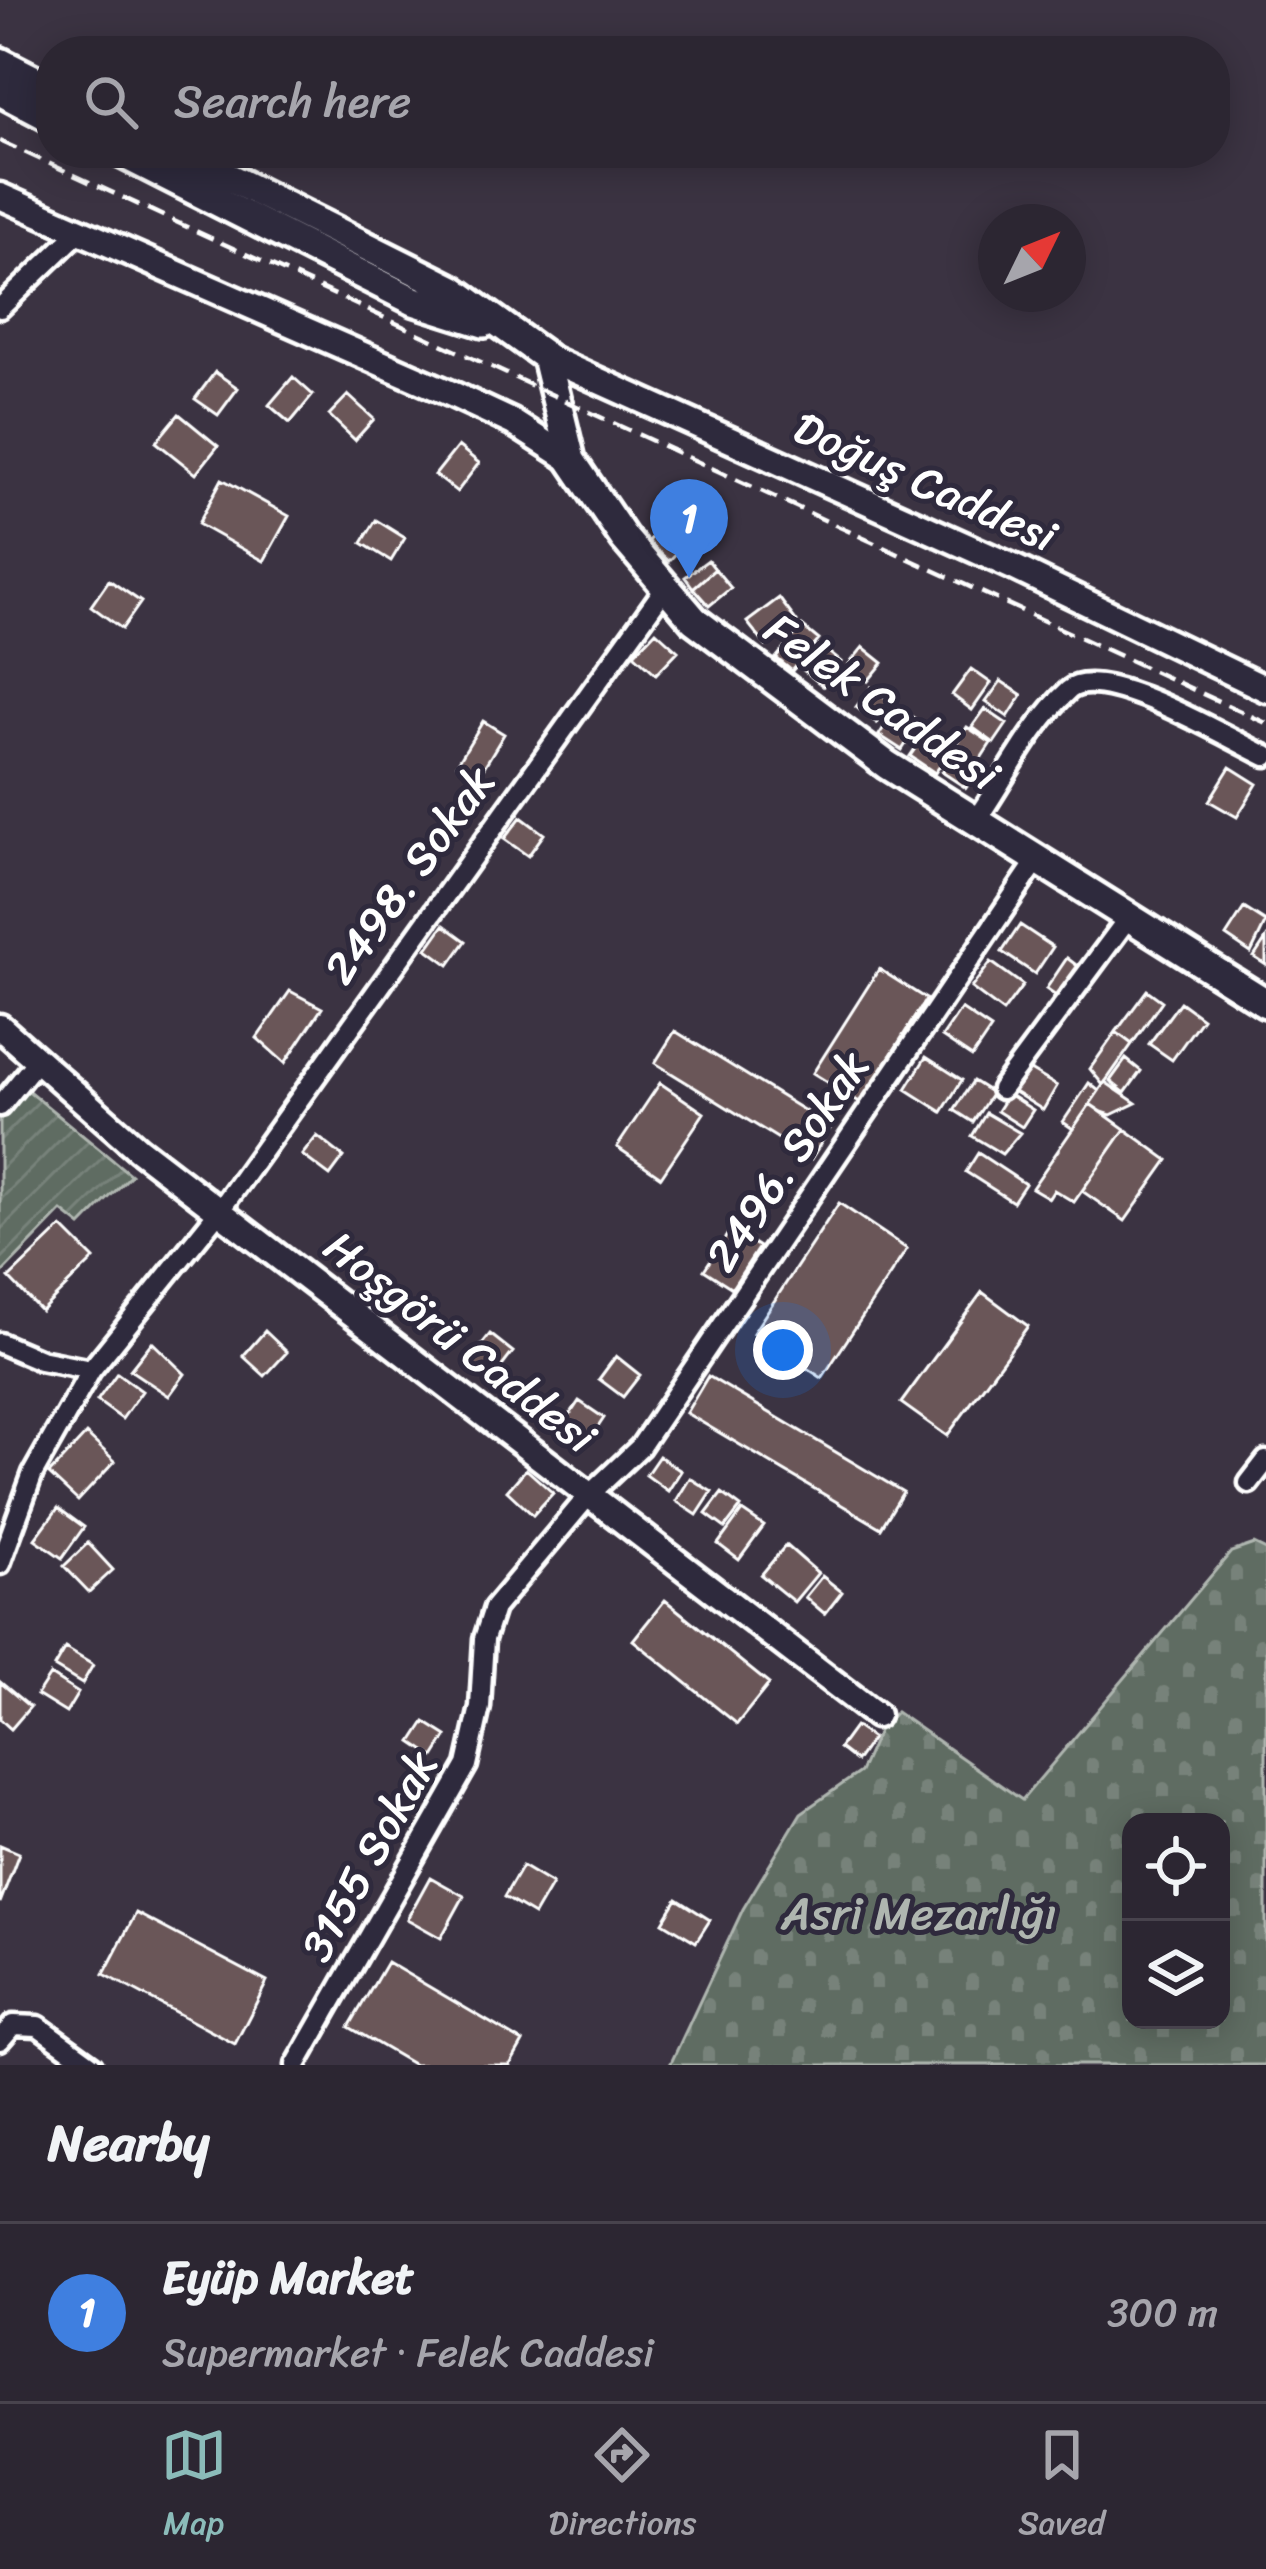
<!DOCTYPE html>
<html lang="en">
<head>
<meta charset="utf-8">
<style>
  :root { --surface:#2c2632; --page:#342e3a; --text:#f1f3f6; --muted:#a6a5ac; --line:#48434d; --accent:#8bbbb9 }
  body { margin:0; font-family:Sriracha,sans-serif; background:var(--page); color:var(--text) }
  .controls { position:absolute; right:36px; bottom:36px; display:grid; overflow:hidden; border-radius:24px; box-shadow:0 6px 30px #0003 }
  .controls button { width:108px; height:108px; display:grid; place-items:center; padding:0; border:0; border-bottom:3px solid var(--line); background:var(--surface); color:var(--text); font:60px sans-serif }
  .compass { position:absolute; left:978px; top:204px; width:108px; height:108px; border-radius:50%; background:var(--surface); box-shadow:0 6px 30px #0003; rotate:47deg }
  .you { position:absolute; left:783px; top:1350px; width:42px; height:42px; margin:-30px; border:9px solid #fff; border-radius:50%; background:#1a73e8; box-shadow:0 0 0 18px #1a73e833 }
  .badge { display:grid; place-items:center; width:78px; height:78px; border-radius:50%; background:var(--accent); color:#fff; font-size:39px; font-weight:700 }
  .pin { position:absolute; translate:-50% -99px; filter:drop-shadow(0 3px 6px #0008) }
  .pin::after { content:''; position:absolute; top:63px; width:42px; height:36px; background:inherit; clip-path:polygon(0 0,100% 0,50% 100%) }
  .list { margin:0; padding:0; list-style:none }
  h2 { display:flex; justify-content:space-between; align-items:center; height:156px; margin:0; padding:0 48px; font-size:51px }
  h2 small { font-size:39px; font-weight:400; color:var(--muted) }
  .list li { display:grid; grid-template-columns:78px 1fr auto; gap:36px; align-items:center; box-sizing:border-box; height:180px; padding:0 48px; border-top:3px solid var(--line) }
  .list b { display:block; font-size:45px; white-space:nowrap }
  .list p { margin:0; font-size:39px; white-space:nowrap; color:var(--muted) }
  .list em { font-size:39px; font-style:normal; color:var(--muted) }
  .icon { flex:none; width:66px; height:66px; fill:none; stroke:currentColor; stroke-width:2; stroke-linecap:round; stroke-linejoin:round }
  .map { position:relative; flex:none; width:1266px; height:2065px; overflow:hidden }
  .search { position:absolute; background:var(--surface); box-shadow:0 6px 30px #0003; left:36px; right:36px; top:36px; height:132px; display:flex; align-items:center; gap:30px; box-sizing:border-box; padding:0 42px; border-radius:48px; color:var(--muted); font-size:45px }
  .sheet { height:336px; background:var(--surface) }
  nav { display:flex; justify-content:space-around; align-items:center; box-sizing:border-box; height:168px; border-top:3px solid var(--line); background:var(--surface); font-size:33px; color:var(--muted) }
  nav a { display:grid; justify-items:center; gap:6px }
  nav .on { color:var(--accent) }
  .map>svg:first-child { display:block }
  .cemetery { fill:url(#cemetery-stones); stroke:#afb6b0; stroke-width:3; fill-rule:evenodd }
  .garden { fill:url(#garden-furrows); stroke:#afb6b0; stroke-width:3 }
  .building { fill:#6a5658; stroke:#fff; stroke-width:3 }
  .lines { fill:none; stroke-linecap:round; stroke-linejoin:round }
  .minor-casing { stroke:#fff; stroke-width:27 }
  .tertiary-casing { stroke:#fff; stroke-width:33 }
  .secondary-casing { stroke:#fff; stroke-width:36 }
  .minor { stroke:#2f2a3d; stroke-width:18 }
  .tertiary { stroke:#2f2a3d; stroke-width:24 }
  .secondary { stroke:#2f2a3d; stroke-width:27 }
  .rail { stroke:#fff; stroke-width:4.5; stroke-dasharray:18 9; stroke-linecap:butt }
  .labels { text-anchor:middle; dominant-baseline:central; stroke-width:10; stroke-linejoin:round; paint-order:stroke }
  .street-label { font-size:45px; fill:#fff; stroke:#2f2a3d }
  .park-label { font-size:45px; fill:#afb6b0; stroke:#2f2a3d }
</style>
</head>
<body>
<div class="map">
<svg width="1266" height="2065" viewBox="0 0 1266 2065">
  <defs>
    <pattern id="cemetery-stones" width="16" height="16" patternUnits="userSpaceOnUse" patternTransform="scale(3)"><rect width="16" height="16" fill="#5f6c62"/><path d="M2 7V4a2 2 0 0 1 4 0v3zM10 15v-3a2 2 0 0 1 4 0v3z" fill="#77827a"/></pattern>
    <pattern id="garden-furrows" width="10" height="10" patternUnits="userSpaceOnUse" patternTransform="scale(3)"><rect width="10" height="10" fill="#5f6c62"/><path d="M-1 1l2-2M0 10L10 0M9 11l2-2" fill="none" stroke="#77827a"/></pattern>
  </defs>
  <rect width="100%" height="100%" fill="#3b3342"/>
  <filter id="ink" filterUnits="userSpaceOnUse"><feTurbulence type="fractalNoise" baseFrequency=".00833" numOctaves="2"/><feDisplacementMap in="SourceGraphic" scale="24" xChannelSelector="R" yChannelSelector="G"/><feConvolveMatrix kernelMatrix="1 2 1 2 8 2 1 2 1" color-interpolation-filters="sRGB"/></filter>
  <g filter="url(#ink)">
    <!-- cemetery -->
    <path class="cemetery" d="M1254 1544 1266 1550V2065H670L743 1909 801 1813 860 1772 878 1731 896 1712 1022 1800 1231 1552ZM1131 1822H1221V2020H1131Z"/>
    <!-- garden -->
    <path class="garden" d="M25 1088 131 1175 81 1226 62 1211 0 1275V1119Z"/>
    <!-- building -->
    <path class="building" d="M215 372 238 388 218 415 195 399Z
      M293 377 313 395 290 423 269 405Z
      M348 395 374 419 355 440 329 415Z
      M179 414 218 446 196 474 156 442Z
      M458 446 479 463 457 492 435 475Z
      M222 479 289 516 264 561 198 524Z
      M676 512 697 531 669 561 648 542Z
      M376 520 405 538 391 561 362 543Z
      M708 560 715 569 693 588 685 577Z
      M715 569 731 588 709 606 693 588Z
      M109 580 141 602 122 629 91 606Z
      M779 598 797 622 766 646 747 622Z
      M802 626 819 640 792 671 776 658Z
      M656 631 678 651 656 674 634 654Z
      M821 646 841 662 823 686 803 670Z
      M863 647 883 663 868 681 849 664Z
      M971 669 991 683 972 710 952 695Z
      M1001 681 1022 695 1008 717 986 702Z
      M871 687 892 702 877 723 856 707Z
      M897 707 920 722 902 750 879 735Z
      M985 709 1007 724 994 743 972 727Z
      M483 721 504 734 478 777 457 764Z
      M967 727 991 743 978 763 954 747Z
      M928 730 953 746 935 773 910 756Z
      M953 755 977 771 966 788 942 772Z
      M1230 767 1257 784 1237 817 1209 801Z
      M521 817 544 834 528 856 504 839Z
      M1244 908 1266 922 1251 953 1226 936Z
      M444 925 466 941 449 965 427 949Z
      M1020 925 1053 947 1035 974 1002 952Z
      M1266 939V965L1254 957Z
      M1067 958 1083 970 1063 1001 1046 989Z
      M991 962 1023 985 1003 1012 971 988Z
      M879 969 926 999 861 1103 813 1073Z
      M1147 990 1162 1001 1132 1044 1116 1032Z
      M290 991 322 1008 285 1063 257 1038Z
      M1180 1002 1202 1018 1172 1060 1149 1044Z
      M961 1009 991 1029 972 1057 942 1037Z
      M675 1031 831 1127 811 1159 655 1063Z
      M1116 1032 1132 1044 1103 1085 1090 1069Z
      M926 1057 962 1080 942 1112 906 1089Z
      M1126 1059 1141 1071 1125 1093 1110 1081Z
      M1025 1067 1057 1086 1043 1110 1011 1090Z
      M973 1081 992 1093 973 1122 954 1110Z
      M1105 1082 1136 1103 1111 1115 1102 1112 1090 1104Z
      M660 1083 704 1113 661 1177 617 1147Z
      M1089 1083 1099 1091 1073 1129 1063 1122Z
      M1008 1094 1033 1110 1022 1127 997 1111Z
      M1090 1104 1125 1129 1074 1202 1054 1190 1049 1198 1032 1188Z
      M986 1113 1020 1133 1002 1154 972 1136Z
      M1125 1129 1168 1160 1125 1221 1082 1191Z
      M317 1136 344 1157 330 1176 302 1155Z
      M978 1153 1025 1184 1013 1202 966 1172Z
      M839 1203 907 1249 822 1378 753 1333Z
      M62 1227 94 1259 41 1311 9 1278Z
      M731 1229 759 1247 732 1288 704 1270Z
      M982 1292 1028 1326 947 1436 901 1403Z
      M265 1331 287 1352 265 1376 243 1356Z
      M490 1334 513 1352 490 1382 466 1364Z
      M152 1342 185 1374 169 1396 130 1370Z
      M616 1356 640 1375 623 1397 599 1379Z
      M117 1373 142 1391 122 1419 97 1401Z
      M708 1376 903 1492 881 1528 686 1413Z
      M579 1401 604 1418 590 1439 565 1422Z
      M86 1434 115 1461 78 1501 49 1474Z
      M659 1456 681 1471 668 1491 646 1475Z
      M526 1469 553 1493 533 1515 507 1491Z
      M690 1478 712 1492 697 1515 676 1501Z
      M722 1493 741 1507 725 1528 706 1514Z
      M58 1508 84 1527 62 1558 35 1539Z
      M742 1511 764 1526 739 1560 718 1544Z
      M88 1543 113 1570 89 1592 64 1566Z
      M786 1545 818 1573 794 1602 761 1575Z
      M822 1576 842 1592 825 1614 805 1597Z
      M665 1600 769 1684 737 1724 633 1640Z
      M65 1648 93 1665 82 1684 54 1667Z
      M50 1675 78 1693 66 1713 37 1695Z
      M0 1682 30 1707 11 1729 0 1719Z
      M425 1722 447 1736 434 1757 412 1742Z
      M855 1726 872 1738 856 1761 839 1748Z
      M0 1845 19 1853 0 1903Z
      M522 1866 552 1884 534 1915 504 1897Z
      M430 1877 464 1896 441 1938 407 1919Z
      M677 1899 710 1920 696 1942 663 1922Z
      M136 1913 267 1982 235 2044 104 1974Z
      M387 1962 523 2042 510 2065H414L349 2027Z"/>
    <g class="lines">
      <!-- minor casing -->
      <g class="minor-casing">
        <path id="minor" d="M0 308 80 231
          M977 819C1005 779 1032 723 1069 690 1102 662 1229 739 1266 756
          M1001 1089 1131 914
          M0 1106 36 1062
          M0 1343 40 1360 91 1370
          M1249 1483 1266 1461
          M0 1564 33 1473 91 1370 220 1210 665 588
          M0 2040 13 2025 38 2026 92 2065
          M296 2065 467 1765 480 1707 484 1639 494 1608 589 1495 640 1447 1038 859"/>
      </g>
      <!-- tertiary casing -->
      <g class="tertiary-casing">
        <path id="tertiary" d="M0 196 454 395 512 422 571 460
          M546 357 1013 567 1266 689
          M0 1027 138 1149 876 1715"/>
      </g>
      <!-- secondary casing -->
      <g class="secondary-casing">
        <path id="secondary" d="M0 62 51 88
          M0 91 51 118
          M121 153 414 301 484 323
          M180 153 452 289 546 357 571 460 624 538 694 620 887 765 1266 1003"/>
      </g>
      <!-- minor -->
      <use href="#minor" class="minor"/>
      <!-- tertiary -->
      <use href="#tertiary" class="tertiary"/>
      <!-- secondary -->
      <use href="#secondary" class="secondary"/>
      <!-- rail -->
      <path class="rail" d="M0 141 1266 723"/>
    </g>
  </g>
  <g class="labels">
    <!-- street labels -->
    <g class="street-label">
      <text transform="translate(925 482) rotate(24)">Doğuş Caddesi</text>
      <text transform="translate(882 702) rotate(35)">Felek Caddesi</text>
      <text transform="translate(409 875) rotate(-54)">2498. Sokak</text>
      <text transform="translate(787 1161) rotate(-56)">2496. Sokak</text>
      <text transform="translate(460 1342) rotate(38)">Hoşgörü Caddesi</text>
      <text transform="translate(369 1856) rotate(-61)">3155 Sokak</text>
    </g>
    <!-- park labels -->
    <g class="park-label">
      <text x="919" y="1914">Asri Mezarlığı</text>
    </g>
  </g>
</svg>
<div class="controls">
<button><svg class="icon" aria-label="locate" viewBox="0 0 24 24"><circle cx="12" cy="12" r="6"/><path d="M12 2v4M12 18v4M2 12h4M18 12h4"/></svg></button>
<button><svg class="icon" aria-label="layers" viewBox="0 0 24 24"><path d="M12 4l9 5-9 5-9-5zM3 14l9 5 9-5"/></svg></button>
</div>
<svg class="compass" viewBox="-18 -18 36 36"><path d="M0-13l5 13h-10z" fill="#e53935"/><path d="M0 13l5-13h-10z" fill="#a6a5ac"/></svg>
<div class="you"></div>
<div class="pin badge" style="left:689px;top:578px;background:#3f7fe0">1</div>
<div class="search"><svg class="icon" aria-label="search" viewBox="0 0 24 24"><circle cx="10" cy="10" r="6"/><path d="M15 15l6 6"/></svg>Search here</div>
</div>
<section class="sheet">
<h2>Nearby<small></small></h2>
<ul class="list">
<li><span class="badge" style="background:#3f7fe0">1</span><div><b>Eyüp Market</b><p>Supermarket · Felek Caddesi</p></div><em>300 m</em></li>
</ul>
</section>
<nav>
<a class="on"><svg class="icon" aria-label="map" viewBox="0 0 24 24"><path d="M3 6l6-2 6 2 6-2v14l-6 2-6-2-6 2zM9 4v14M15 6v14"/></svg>Map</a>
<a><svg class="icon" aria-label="directions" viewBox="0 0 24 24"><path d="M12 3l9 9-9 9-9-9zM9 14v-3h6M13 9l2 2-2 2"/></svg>Directions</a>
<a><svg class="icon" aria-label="saved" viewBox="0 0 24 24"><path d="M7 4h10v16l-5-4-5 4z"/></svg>Saved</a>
</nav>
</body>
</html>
